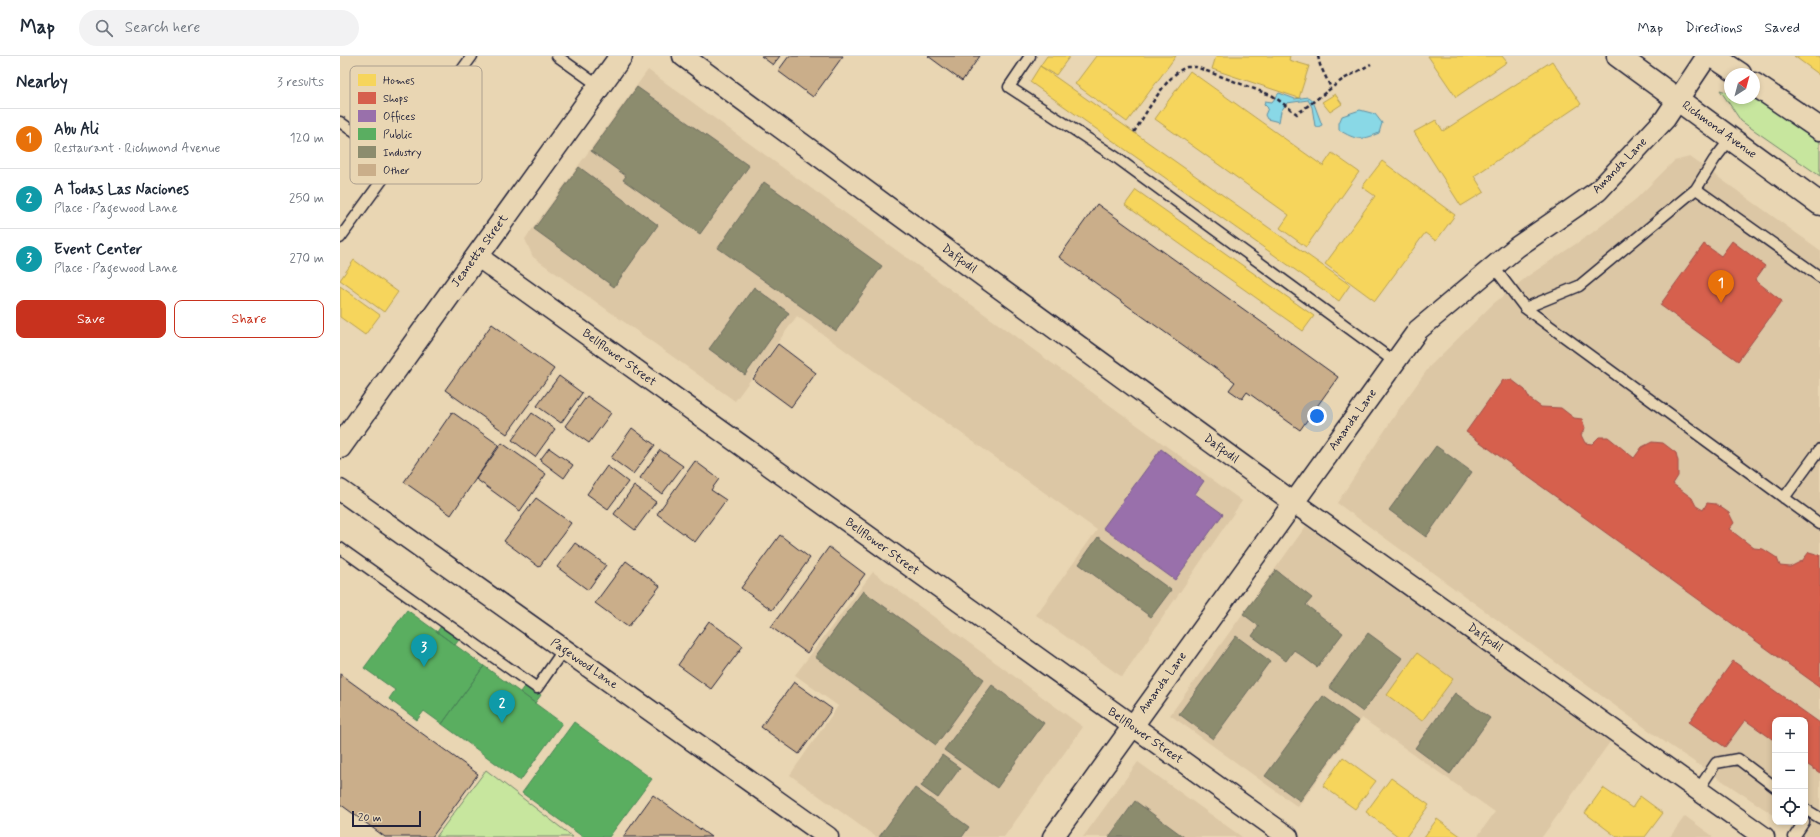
<!DOCTYPE html>
<html lang="en">
<head>
<meta charset="utf-8">
<style>
  :root { --surface:#fff; --page:#f2f2f3; --text:#1f2937; --muted:#747a83; --line:#e0e1e3; --accent:#c8321e }
  body { margin:0; font-family:Mynerve,sans-serif; background:var(--page); color:var(--text) }
  .controls { position:absolute; right:12px; bottom:12px; display:grid; overflow:hidden; border-radius:8px; box-shadow:0 2px 6px #0003 }
  .controls button { width:36px; height:36px; display:grid; place-items:center; padding:0; border:0; border-bottom:1px solid var(--line); background:var(--surface); color:var(--text); font:20px sans-serif }
  .compass { position:absolute; left:1384px; top:12px; width:36px; height:36px; border-radius:50%; background:var(--surface); box-shadow:0 2px 6px #0003; rotate:36deg }
  .scale { position:absolute; left:12px; bottom:10px; width:69px; box-sizing:border-box; padding-left:4px; border:2px solid #22223b; border-top:0; font-size:11px; line-height:14px; white-space:nowrap; color:#22223b; -webkit-text-stroke:3px #e9d6b3; paint-order:stroke }
  .you { position:absolute; left:977px; top:360px; width:14px; height:14px; margin:-10px; border:3px solid #fff; border-radius:50%; background:#1a73e8; box-shadow:0 0 0 6px #1a73e833 }
  .badge { display:grid; place-items:center; width:26px; height:26px; border-radius:50%; background:var(--accent); color:#fff; font-size:13px; font-weight:700 }
  .pin { position:absolute; translate:-50% -33px; filter:drop-shadow(0 1px 2px #0008) }
  .pin::after { content:''; position:absolute; top:21px; width:14px; height:12px; background:inherit; clip-path:polygon(0 0,100% 0,50% 100%) }
  .list { margin:0; padding:0; list-style:none }
  h2 { display:flex; justify-content:space-between; align-items:center; height:52px; margin:0; padding:0 16px; font-size:17px }
  h2 small { font-size:13px; font-weight:400; color:var(--muted) }
  .list li { display:grid; grid-template-columns:26px 1fr auto; gap:12px; align-items:center; box-sizing:border-box; height:60px; padding:0 16px; border-top:1px solid var(--line) }
  .list b { display:block; font-size:15px; white-space:nowrap }
  .list p { margin:0; font-size:13px; white-space:nowrap; color:var(--muted) }
  .list em { font-size:13px; font-style:normal; color:var(--muted) }
  .actions { display:flex; gap:8px; padding:12px 16px }
  .actions a { flex:1; padding:9px 0; border:1px solid var(--accent); border-radius:8px; text-align:center; font-size:14px; color:var(--accent) }
  .actions .main { background:var(--accent); color:#fff }
  .icon { flex:none; width:22px; height:22px; fill:none; stroke:currentColor; stroke-width:2; stroke-linecap:round; stroke-linejoin:round }
  .map { position:relative; flex:none; width:1480px; height:781px; overflow:hidden }
  header { display:flex; align-items:center; gap:24px; box-sizing:border-box; height:56px; padding:0 20px; background:var(--surface); border-bottom:1px solid var(--line) }
  header strong { font-size:19px }
  nav { display:flex; gap:22px; margin-inline-start:auto; font-size:14px }
  .search { width:280px; height:36px; background:var(--page); display:flex; align-items:center; gap:10px; box-sizing:border-box; padding:0 14px; border-radius:22px; color:var(--muted); font-size:15px }
  main { display:flex }
  aside { flex:1; background:var(--surface) }
  .map>svg:first-child { display:block }
  .built { fill:#dcc7a5 }
  .green { fill:#c7e69e; stroke:#74846c }
  .water { fill:#89d8e6; stroke:#608fa2 }
  .homes { fill:#f6d55c; stroke:#b69f52 }
  .shops { fill:#d6604d; stroke:#a04d48 }
  .offices { fill:#9970ab; stroke:#755989 }
  .public { fill:#5aae61; stroke:#498456 }
  .industry { fill:#8c8c6e; stroke:#6c6c5f }
  .building { fill:#caae8a; stroke:#22223b }
  .lines { fill:none; stroke-linecap:round; stroke-linejoin:round }
  .lane-casing { stroke:#22223b; stroke-width:13 }
  .street-casing { stroke:#22223b; stroke-width:23 }
  .secondary-casing { stroke:#22223b; stroke-width:25 }
  .path { stroke:#22223b; stroke-width:2.5; stroke-dasharray:4 3; stroke-linecap:butt }
  .lane { stroke:#e9d6b3; stroke-width:10 }
  .street { stroke:#e9d6b3; stroke-width:20 }
  .secondary { stroke:#e9d6b3; stroke-width:22 }
  .labels { text-anchor:middle; dominant-baseline:central; stroke-width:4; stroke-linejoin:round; paint-order:stroke }
  .street-label { font-size:12px; fill:#22223b; stroke:#e9d6b3 }
  .key { fill:#e9d6b3; stroke:#ada08f; stroke-width:1 }
  .key-label { font-size:11px; fill:#22223b }
</style>
</head>
<body>
<header>
<strong>Map</strong>
<div class="search"><svg class="icon" aria-label="search" viewBox="0 0 24 24"><circle cx="10" cy="10" r="6"/><path d="M15 15l6 6"/></svg>Search here</div>
<nav><a>Map</a><a>Directions</a><a>Saved</a></nav>
</header>
<main>
<aside>
<h2>Nearby<small>3 results</small></h2>
<ul class="list">
<li><span class="badge" style="background:#e8710a">1</span><div><b>Abu Ali</b><p>Restaurant · Richmond Avenue</p></div><em>120 m</em></li>
<li><span class="badge" style="background:#0f9aa8">2</span><div><b>A Todas Las Naciones</b><p>Place · Pagewood Lane</p></div><em>250 m</em></li>
<li><span class="badge" style="background:#0f9aa8">3</span><div><b>Event Center</b><p>Place · Pagewood Lane</p></div><em>270 m</em></li>
</ul>
<div class="actions"><a class="main">Save</a><a>Share</a></div>
</aside>
<div class="map">
<svg width="1480" height="781" viewBox="0 0 1480 781">
  <rect width="100%" height="100%" fill="#e9d6b3"/>
  <filter id="ink" filterUnits="userSpaceOnUse"><feTurbulence type="fractalNoise" baseFrequency=".025" numOctaves="2"/><feDisplacementMap in="SourceGraphic" scale="8" xChannelSelector="R" yChannelSelector="G"/><feConvolveMatrix kernelMatrix="1 2 1 2 8 2 1 2 1" color-interpolation-filters="sRGB"/></filter>
  <g filter="url(#ink)">
    <!-- built -->
    <path class="built" d="M308 14 902 445 782 621 696 559 757 474 457 260 395 345 193 201 185 183Z
      M1350 101 1480 194V781H1466L1443 766H1465V664H1435V760L1329 689 997 447 1059 353 1090 310 1153 248 1188 220 1252 177 1296 143 1334 105Z
      M966 470 1270 686 1202 781H1137L1155 756 1022 662 958 751 830 659Z
      M533 516 743 671 664 781H536L450 719 498 650 455 619Z
      M798 706 902 781H743Z
      M1345 760 1374 781H1330Z"/>
    <!-- green -->
    <path class="green" d="M1380 34 1390 37V42H1409L1424 46 1480 86V120L1401 65Z
      M146 714 233 781H96Z"/>
    <!-- water -->
    <path class="water" d="M939 37 955 43 968 41 973 45 982 69 978 71 975 70 972 51 968 44 947 47 941 55 939 66 927 63 925 59 928 52 924 48 925 45 932 46Z
      M1020 54 1035 58 1042 67 1039 77C1021 85 1016 84 999 74V67L1002 60Z"/>
    <!-- homes -->
    <path class="homes" d="M707 0H730L716 19 700 10Z
      M756 0H836L787 66 735 28Z
      M876 0H950L949 4 969 10 959 42 872 13Z
      M1088 0H1162L1167 6 1116 41Z
      M1454 0H1480V19Z
      M1212 5 1241 48 1134 120 1144 136 1121 150 1074 76 1096 64 1103 75Z
      M700 10 1010 229 999 245 690 26Z
      M850 15 983 110 992 97 1019 116 966 191 940 172 949 159 815 63Z
      M995 38 1002 48 990 56 982 46Z
      M1042 105 1115 159 1096 185 1085 177 1035 245 985 208 1035 140 1022 131Z
      M796 134 974 260 963 275 785 149Z
      M14 204 58 236 44 256 0 224Z
      M0 230 40 259 25 279 0 261Z
      M1077 597 1113 623 1082 665 1047 639Z
      M1003 701 1036 725 1015 753 983 730Z
      M1051 722 1089 749 1066 781H1059L1026 756Z
      M1263 732 1292 752 1300 740 1323 757 1305 781H1277L1245 757Z
      M1097 763 1122 781H1084Z"/>
    <!-- shops -->
    <path class="shops" d="M1392 185 1425 210 1415 224 1442 245 1398 305 1320 249 1364 188 1381 200Z
      M1163 324H1172L1185 334 1190 343 1201 351 1221 352 1234 362 1242 363 1245 372 1241 379 1245 387 1252 388 1259 381H1268L1294 402 1302 391 1312 386 1323 387 1336 397 1338 405V420L1333 428 1352 442 1356 450 1363 454 1367 447 1376 448 1389 457 1394 467 1389 473 1414 492 1423 493 1437 502 1440 510 1450 511 1462 505 1469 496 1480 499V631L1126 376Z
      M1393 605 1480 667V717L1465 707V664H1435V685L1405 664 1385 691 1349 666Z"/>
    <!-- offices -->
    <path class="offices" d="M821 393 864 425 855 438 883 458 835 524 763 472Z"/>
    <!-- public -->
    <path class="public" d="M67 554 144 610 102 668 84 655 77 664 49 643 55 634 24 612Z
      M103 567 121 581 115 589 97 576Z
      M144 610 222 667 180 725 102 668Z
      M186 628 201 639 195 647 180 636Z
      M234 666 312 723 269 781H243L182 737Z"/>
    <!-- industry -->
    <path class="industry" d="M297 31 409 110 360 178 283 124 286 120 251 95Z
      M239 111 318 169 274 231 194 173Z
      M424 126 542 210 496 275 378 192Z
      M414 231 449 257 405 319 369 293Z
      M1096 390 1132 416 1086 481 1049 454Z
      M758 481 831 534 811 561 739 508Z
      M936 514 972 542 966 549 1003 577 977 611 954 594 946 605 912 580 919 570 903 558Z
      M523 535 644 623 596 689 475 601Z
      M1028 577 1062 602 1023 656 989 631Z
      M896 580 930 605 873 683 839 658Z
      M652 629 704 667 657 732 604 694Z
      M1115 637 1150 662 1110 718 1075 692Z
      M983 640 1018 665 960 745 925 720Z
      M602 699 620 712 598 742 581 730Z
      M575 732 629 771 622 781H539Z
      M795 745 844 781H769Z"/>
    <!-- building -->
    <path class="building" d="M421 0H440L433 9Z
      M449 0H503L473 41 438 15Z
      M588 0H640L622 25Z
      M757 148 998 321 960 374 907 336 902 343 889 334 895 326 719 201Z
      M152 268 214 313 167 378 105 334Z
      M438 288 476 317 451 351 413 323Z
      M219 320 242 337 221 367 197 350Z
      M247 340 271 357 249 387 225 370Z
      M112 356 159 389 111 459 64 426Z
      M192 357 215 373 195 401 172 384Z
      M292 372 315 389 293 418 271 402Z
      M162 387 206 418 180 455 136 423Z
      M209 392 233 409 224 422 200 404Z
      M320 394 343 410 322 438 300 422Z
      M355 405 379 423 371 434 386 444 355 486 317 458Z
      M267 410 288 426 268 453 247 438Z
      M294 430 316 446 295 474 274 458Z
      M196 442 231 467 199 511 164 485Z
      M440 479 470 502 432 554 401 532Z
      M235 487 266 509 248 534 217 511Z
      M489 491 525 518 467 597 431 571Z
      M286 505 320 530 288 571 255 547Z
      M369 565 403 590 371 633 338 609Z
      M0 618 138 718 92 781H45L0 748Z
      M454 626 492 653 459 698 421 671Z
      M313 739 371 781H283Z"/>
    <g class="lines">
      <!-- lane casing -->
      <g class="lane-casing">
        <path id="lane" d="M217 0 259 30
          M690 0 669 31 777 102 1055 306
          M0 66 56 106
          M1356 133 1374 104 1391 82
          M0 182 132 0
          M1153 210 1185 252 1480 468
          M1185 252 1239 230 1356 133 1480 221
          M1444 442 1480 393
          M0 492 197 632 224 593
          M1358 734 1376 707 1398 703 1435 731
          M1465 753 1480 762
          M1454 781 1464 766"/>
      </g>
      <!-- street casing -->
      <g class="street-casing">
        <path id="street" d="M343 0 548 151 953 446 1424 781
          M137 200 948 781
          M0 434 488 781
          M713 781 1078 274 1177 191 1258 135 1325 63 1367 0"/>
      </g>
      <!-- secondary casing -->
      <g class="secondary-casing">
        <path id="secondary" d="M1278 0 1480 148
          M1373 0 1400 18
          M1414 28 1480 73
          M0 391 281 0"/>
      </g>
      <!-- path -->
      <path class="path" d="M978 0 980 9 991 32
        M794 76C806 58 827 17 847 11 850 11 854 11 856 11L933 40 957 58 1002 24 1031 8"/>
      <!-- lane -->
      <use href="#lane" class="lane"/>
      <!-- street -->
      <use href="#street" class="street"/>
      <!-- secondary -->
      <use href="#secondary" class="secondary"/>
    </g>
  </g>
  <g class="labels">
    <!-- street labels -->
    <g class="street-label">
      <text transform="translate(1379 74) rotate(36)">Richmond Avenue</text>
      <text transform="translate(1280 110) rotate(-46)">Amanda Lane</text>
      <text transform="translate(140 195) rotate(-54)">Jeanetta Street</text>
      <text transform="translate(619 203) rotate(36)">Daffodil</text>
      <text transform="translate(279 302) rotate(36)">Bellflower Street</text>
      <text transform="translate(1013 364) rotate(-54)">Amanda Lane</text>
      <text transform="translate(881 393) rotate(36)">Daffodil</text>
      <text transform="translate(542 491) rotate(36)">Bellflower Street</text>
      <text transform="translate(1145 582) rotate(35)">Daffodil</text>
      <text transform="translate(244 608) rotate(35)">Pagewood Lane</text>
      <text transform="translate(823 627) rotate(-54)">Amanda Lane</text>
      <text transform="translate(805 680) rotate(35)">Bellflower Street</text>
    </g>
  </g>
  <!-- legend -->
  <rect x="10" y="10" width="132" height="118" rx="6" class="key"/>
  <rect x="18" y="18" width="18" height="12" fill="#f6d55c"/>
  <rect x="18" y="36" width="18" height="12" fill="#d6604d"/>
  <rect x="18" y="54" width="18" height="12" fill="#9970ab"/>
  <rect x="18" y="72" width="18" height="12" fill="#5aae61"/>
  <rect x="18" y="90" width="18" height="12" fill="#8c8c6e"/>
  <rect x="18" y="108" width="18" height="12" fill="#caae8a"/>
  <g class="key-label">
    <text x="43" y="28">Homes</text>
    <text x="43" y="46">Shops</text>
    <text x="43" y="64">Offices</text>
    <text x="43" y="82">Public</text>
    <text x="43" y="100">Industry</text>
    <text x="43" y="118">Other</text>
  </g>
</svg>
<div class="controls">
<button>+</button>
<button>−</button>
<button><svg class="icon" aria-label="locate" viewBox="0 0 24 24"><circle cx="12" cy="12" r="6"/><path d="M12 2v4M12 18v4M2 12h4M18 12h4"/></svg></button>
</div>
<svg class="compass" viewBox="-18 -18 36 36"><path d="M0-13l5 13h-10z" fill="#e53935"/><path d="M0 13l5-13h-10z" fill="#747a83"/></svg>
<div class="scale">20 m</div>
<div class="you"></div>
<div class="pin badge" style="left:1381px;top:247px;background:#e8710a">1</div>
<div class="pin badge" style="left:162px;top:667px;background:#0f9aa8">2</div>
<div class="pin badge" style="left:84px;top:611px;background:#0f9aa8">3</div>
</div>
</main>
</body>
</html>
